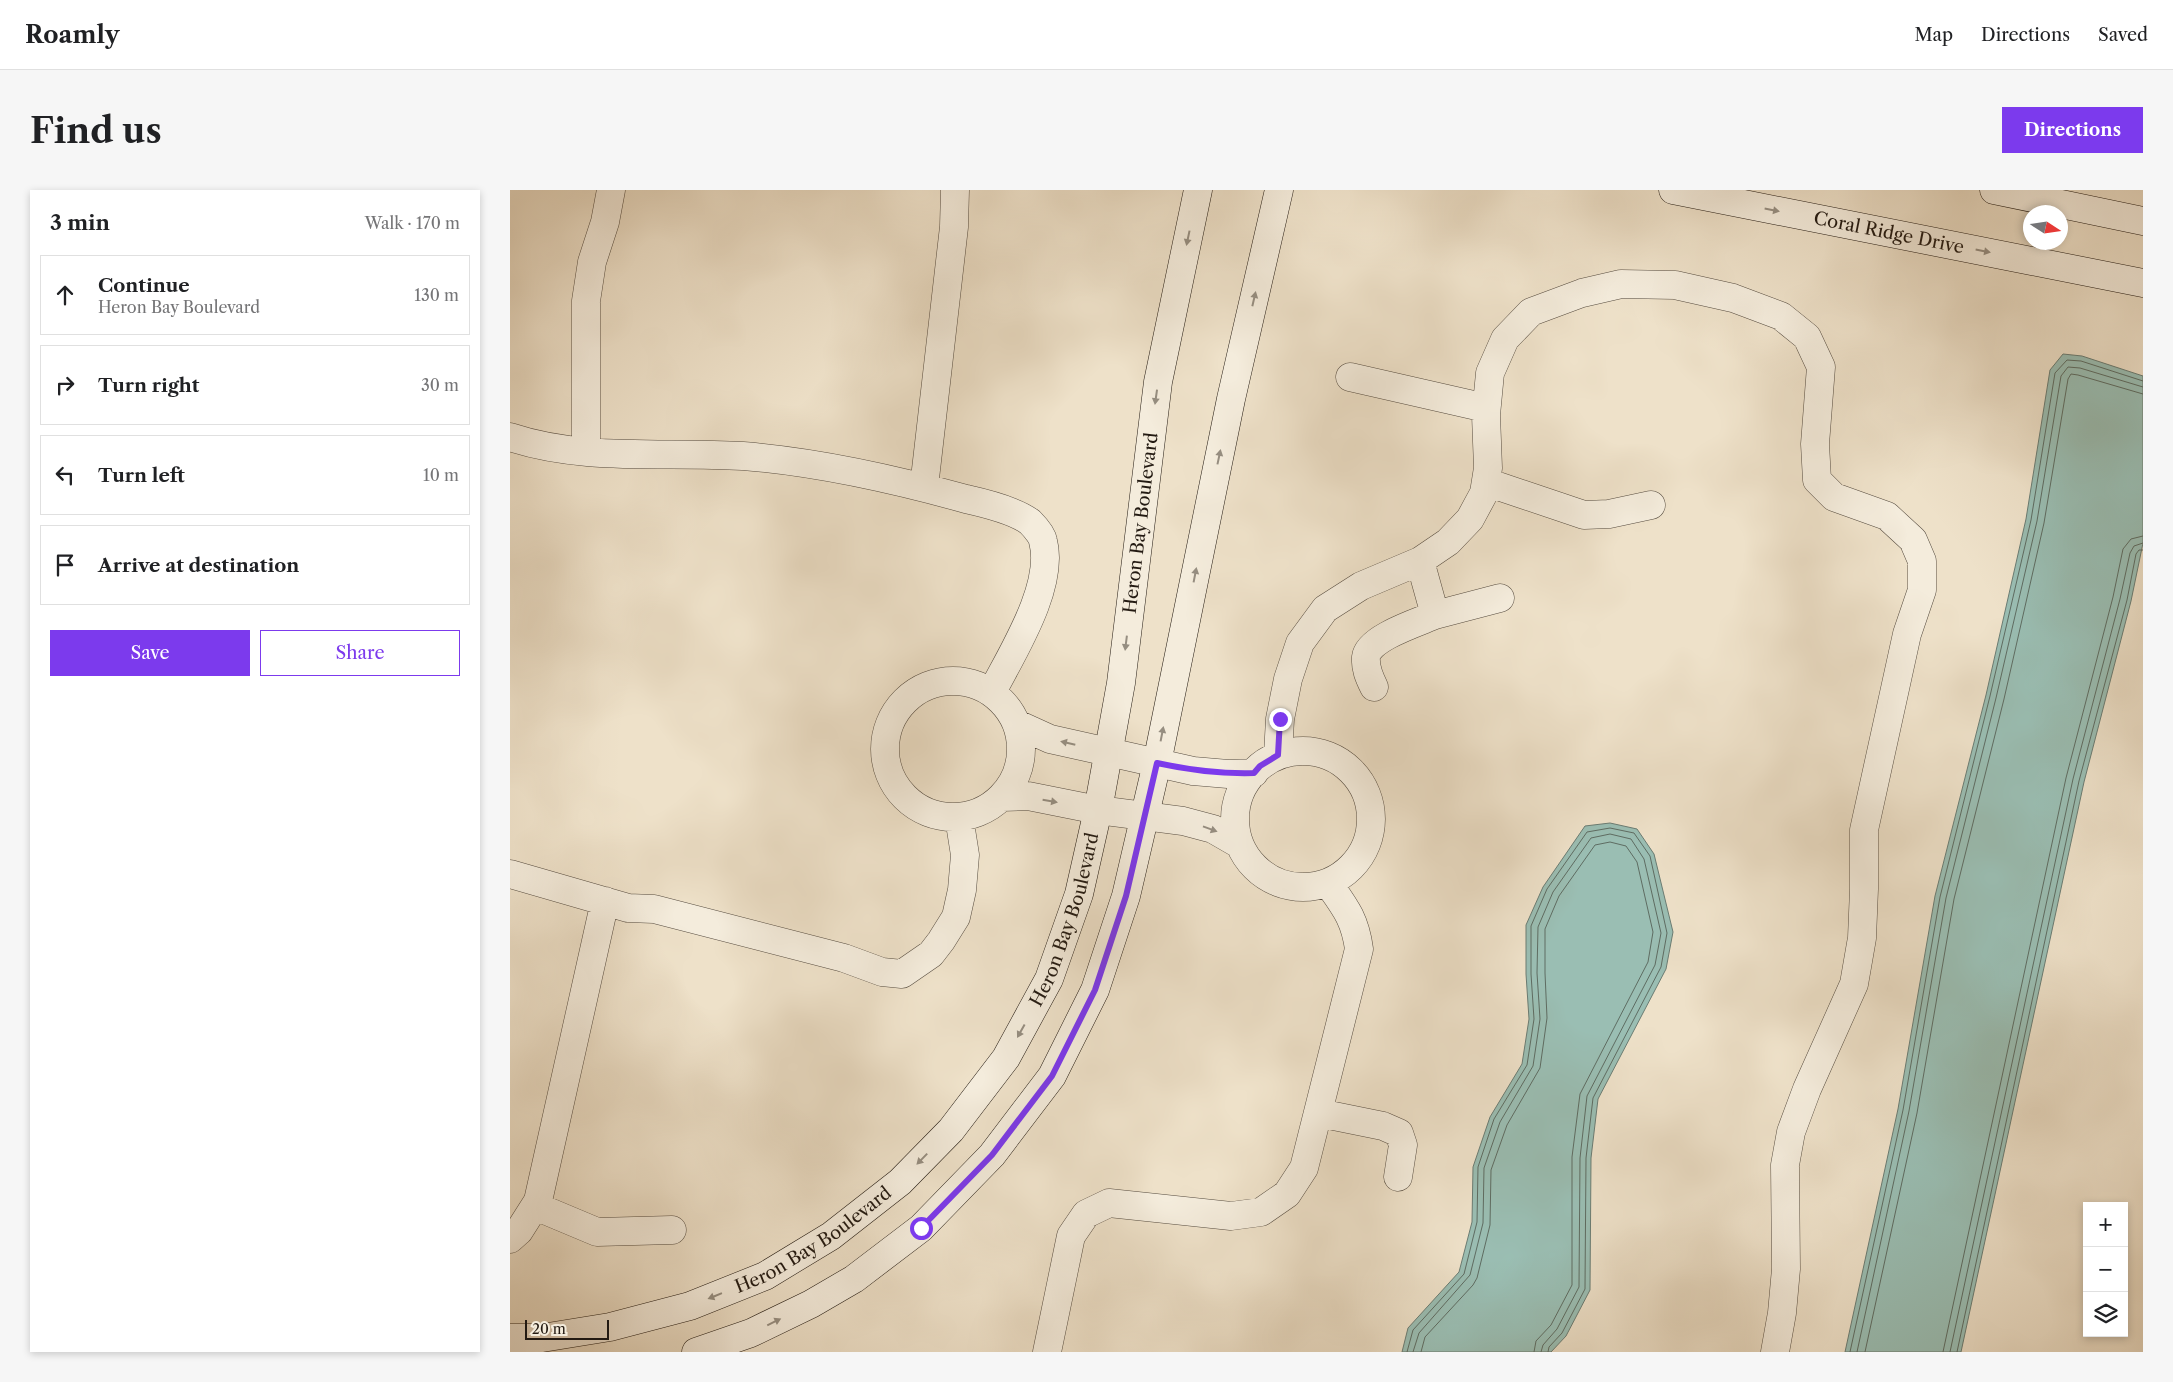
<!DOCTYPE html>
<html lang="en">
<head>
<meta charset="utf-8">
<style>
  :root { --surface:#fff; --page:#f6f6f6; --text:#202124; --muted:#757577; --line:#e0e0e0; --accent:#7c3aed }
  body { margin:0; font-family:"Libre Caslon Text",serif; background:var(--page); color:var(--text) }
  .controls { position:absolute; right:15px; bottom:15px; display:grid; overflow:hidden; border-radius:0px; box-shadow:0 2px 8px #0003 }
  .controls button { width:45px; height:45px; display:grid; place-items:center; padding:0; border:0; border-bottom:1px solid var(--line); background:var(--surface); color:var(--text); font:25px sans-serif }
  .compass { position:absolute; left:1513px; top:15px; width:45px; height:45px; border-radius:50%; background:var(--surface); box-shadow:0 2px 8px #0003; rotate:102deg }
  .scale { position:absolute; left:15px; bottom:12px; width:84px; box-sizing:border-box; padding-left:5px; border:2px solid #231a12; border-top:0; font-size:14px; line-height:18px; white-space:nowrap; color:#231a12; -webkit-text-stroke:4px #f4ecdc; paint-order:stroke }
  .stop { position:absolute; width:15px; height:15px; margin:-11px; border:4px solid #7c3aed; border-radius:50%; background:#fff }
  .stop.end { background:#7c3aed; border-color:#fff; box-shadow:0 1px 5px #0008 }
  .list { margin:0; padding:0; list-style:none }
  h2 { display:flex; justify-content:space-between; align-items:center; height:65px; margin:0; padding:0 20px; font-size:21px }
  h2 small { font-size:16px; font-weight:400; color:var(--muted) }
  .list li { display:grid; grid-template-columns:32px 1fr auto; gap:15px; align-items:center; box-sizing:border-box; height:80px; margin:0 10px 10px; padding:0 10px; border:1px solid var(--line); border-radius:0px }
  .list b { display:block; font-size:19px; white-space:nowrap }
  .list p { margin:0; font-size:16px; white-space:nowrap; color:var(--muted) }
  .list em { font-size:16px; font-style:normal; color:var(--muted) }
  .actions { display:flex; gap:10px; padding:15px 20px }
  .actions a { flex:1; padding:11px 0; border:1px solid var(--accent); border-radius:0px; text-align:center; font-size:18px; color:var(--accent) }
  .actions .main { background:var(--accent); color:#fff }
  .icon { flex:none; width:28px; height:28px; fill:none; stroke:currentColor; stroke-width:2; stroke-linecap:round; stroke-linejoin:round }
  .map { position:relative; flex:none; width:1633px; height:1162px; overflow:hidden; border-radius:0px }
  header { display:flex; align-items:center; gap:30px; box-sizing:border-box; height:70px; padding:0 25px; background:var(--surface); border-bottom:1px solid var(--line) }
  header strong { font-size:24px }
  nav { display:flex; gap:28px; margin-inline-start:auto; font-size:18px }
  .intro { display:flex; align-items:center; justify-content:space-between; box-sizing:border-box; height:120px; padding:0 30px }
  h1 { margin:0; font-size:35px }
  .button { padding:12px 22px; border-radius:0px; background:var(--accent); color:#fff; font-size:18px; font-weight:700 }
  main { display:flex; gap:30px; padding:0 30px }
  aside { flex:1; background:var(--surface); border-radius:0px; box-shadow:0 2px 8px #0003 }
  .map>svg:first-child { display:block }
  .water { fill:#9abeb3; stroke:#6a7c73 }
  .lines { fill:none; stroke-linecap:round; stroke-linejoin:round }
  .shore { stroke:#5e6c62; stroke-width:1 }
  .street-casing { stroke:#564c40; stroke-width:29 }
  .secondary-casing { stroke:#231a12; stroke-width:29 }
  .street { stroke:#f4ecdc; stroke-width:28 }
  .secondary { stroke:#f4ecdc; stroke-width:28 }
  .oneway { fill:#968e81 }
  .route { stroke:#7c3aed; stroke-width:6 }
  .labels { text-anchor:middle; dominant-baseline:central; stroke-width:5; stroke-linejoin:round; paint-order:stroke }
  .street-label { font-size:18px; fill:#231a12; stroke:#f4ecdc }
</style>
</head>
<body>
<header>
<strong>Roamly</strong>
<nav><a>Map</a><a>Directions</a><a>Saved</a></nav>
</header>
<div class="intro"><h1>Find us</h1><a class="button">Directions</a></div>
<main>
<aside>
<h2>3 min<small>Walk · 170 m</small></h2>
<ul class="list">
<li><svg class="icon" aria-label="ahead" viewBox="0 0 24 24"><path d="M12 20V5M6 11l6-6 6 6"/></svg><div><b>Continue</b><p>Heron Bay Boulevard</p></div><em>130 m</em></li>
<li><svg class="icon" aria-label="right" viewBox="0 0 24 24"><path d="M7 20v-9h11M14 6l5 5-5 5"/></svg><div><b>Turn right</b></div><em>30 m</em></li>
<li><svg class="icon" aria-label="left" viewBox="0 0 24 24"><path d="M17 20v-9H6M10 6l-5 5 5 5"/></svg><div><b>Turn left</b></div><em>10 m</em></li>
<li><svg class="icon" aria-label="arrive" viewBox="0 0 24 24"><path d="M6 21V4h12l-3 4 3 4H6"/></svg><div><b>Arrive at destination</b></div></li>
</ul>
<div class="actions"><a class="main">Save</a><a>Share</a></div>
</aside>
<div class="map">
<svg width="1633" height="1162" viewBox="0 0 1633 1162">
  <rect width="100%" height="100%" fill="#eee1c9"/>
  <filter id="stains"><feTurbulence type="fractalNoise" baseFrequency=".004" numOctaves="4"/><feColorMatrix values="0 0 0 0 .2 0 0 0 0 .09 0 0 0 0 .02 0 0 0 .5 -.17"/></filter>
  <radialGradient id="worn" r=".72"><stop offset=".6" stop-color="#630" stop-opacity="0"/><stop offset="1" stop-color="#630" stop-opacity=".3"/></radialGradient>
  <!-- water -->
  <path class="water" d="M1553 164 1572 166 1633 186V353L1621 411 1574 592 1451 1162H1335L1388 919 1425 706 1476 505 1516 329 1540 180Z
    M1100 633 1127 639 1144 664 1163 742 1156 779 1088 909 1081 968 1080 1100 1056 1146 1041 1162H892L898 1138 949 1082 962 1032 963 977 980 927 1012 874 1019 829 1016 784V735L1033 697 1075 636Z"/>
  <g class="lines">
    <!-- shore -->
    <path class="shore" d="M897 1162 903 1140 954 1084 967 1032 968 977 984 929 1017 875 1024 829 1021 784V736L1037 699 1077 642 1100 638 1124 643 1140 666 1157 743 1151 777 1083 908 1076 968 1075 1099 1052 1143 1039 1157 1038 1162
      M903 1162 909 1143 960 1085 973 1033 974 978 990 932 1023 876 1030 829 1027 783 1028 737 1043 702 1081 648 1100 644 1121 649 1134 669 1151 743 1145 775 1077 906 1070 968 1069 1097 1047 1139 1033 1155 1031 1162
      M911 1162 915 1147 963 1095 967 1088 980 1035 981 980 997 935 1030 878 1037 828 1035 783V739L1049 706 1085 655 1100 652 1116 656 1127 672 1143 742 1138 772 1070 904 1062 967V1095L1041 1135 1026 1151 1024 1162
      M1340 1162 1393 920 1430 707 1480 506 1521 330 1545 183 1557 170 1571 171 1633 191
      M1347 1162 1399 921 1436 708 1486 508 1527 331 1551 186 1558 177 1570 178 1633 197
      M1355 1162 1407 923 1444 709 1494 509 1534 333 1558 189 1561 184 1568 185 1633 204
      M1433 1162 1556 588 1603 407 1613 359 1621 349 1633 346
      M1440 1162 1563 589 1610 409 1620 363 1624 356 1633 353
      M1447 1162 1569 591 1617 410 1626 364 1629 360H1633"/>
    <!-- street casing -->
    <g class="street-casing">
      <path id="street" d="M840 187 976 218
        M0 247C75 272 156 261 233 266 309 272 384 289 456 309 474 313 506 321 520 332 524 336 532 345 533 351 545 396 502 463 482 502
        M76 261V111L82 72 95 32 101 0
        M976 292 1074 325 1099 324 1141 315
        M414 297 444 37 445 0
        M910 371 925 425 990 408
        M375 559a68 68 0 1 1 136 0a68 68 0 1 1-136 0Z
        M864 497C859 487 855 478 856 467 858 448 909 432 925 425
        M507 534 540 549 683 581 718 584 744 583
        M725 629a68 68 0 1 1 136 0a68 68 0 1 1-136 0Z
        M768 565 770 529 778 489 790 453 815 419 851 396 910 371 938 352 960 329 974 303 978 278 976 225 980 183 995 149 1021 122 1072 103 1111 94 1165 95 1223 108 1271 126 1297 147 1311 177 1305 254 1307 290 1324 307 1377 326 1403 350 1412 371V400L1397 444 1354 640V699L1352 748 1344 794 1297 899 1281 942 1275 975 1276 1079 1272 1123 1265 1162
        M492 607 518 606 588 620 673 631 703 639 729 654
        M0 684 118 718 144 719 334 768 372 782 392 784 421 764 431 751 446 727 452 700 455 665 449 627
        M809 923 873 936 889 943 893 955 888 987
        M25 1016 87 1042 162 1040
        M0 1049 9 1041 28 1011 95 711
        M537 1162 561 1046 576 1024 599 1013 721 1026 751 1022 777 1004 794 978 849 759C845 729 835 717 818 693"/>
    </g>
    <!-- secondary casing -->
    <g class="secondary-casing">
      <g id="secondary">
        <path id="s1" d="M1163 0 1633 93"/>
        <path d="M1484 0 1633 31"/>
        <path id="s2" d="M0 1148H32L100 1137 180 1116 255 1086 321 1046 390 992 441 940 496 868 539 789 569 704 588 620 611 493 648 192 688 0"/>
        <path d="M186 1162 241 1143 301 1114 344 1089 411 1038 482 965 542 886 585 800 616 706 647 573 721 209 769 0"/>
      </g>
    </g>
    <!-- street -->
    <use href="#street" class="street"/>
    <!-- secondary -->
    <use href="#secondary" class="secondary"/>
  </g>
  <!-- one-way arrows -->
  <defs><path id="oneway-solid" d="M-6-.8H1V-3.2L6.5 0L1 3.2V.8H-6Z" transform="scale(1.25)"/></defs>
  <g class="oneway">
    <use href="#oneway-solid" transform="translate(1262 20) rotate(11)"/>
    <use href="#oneway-solid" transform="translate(678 48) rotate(102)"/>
    <use href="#oneway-solid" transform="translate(1473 61) rotate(11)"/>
    <use href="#oneway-solid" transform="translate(744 109) rotate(-77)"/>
    <use href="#oneway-solid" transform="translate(646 207) rotate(98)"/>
    <use href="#oneway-solid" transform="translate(709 267) rotate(-78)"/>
    <use href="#oneway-solid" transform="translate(685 385) rotate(-79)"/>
    <use href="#oneway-solid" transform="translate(616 453) rotate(97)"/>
    <use href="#oneway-solid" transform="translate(652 544) rotate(-79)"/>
    <use href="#oneway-solid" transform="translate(558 553) rotate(-167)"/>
    <use href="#oneway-solid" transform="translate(540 611) rotate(10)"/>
    <use href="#oneway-solid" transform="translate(700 639) rotate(20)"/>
    <use href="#oneway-solid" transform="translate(511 841) rotate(119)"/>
    <use href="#oneway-solid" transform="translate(412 969) rotate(134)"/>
    <use href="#oneway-solid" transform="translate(205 1106) rotate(158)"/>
    <use href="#oneway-solid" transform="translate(264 1132) rotate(-26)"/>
  </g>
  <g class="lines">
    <!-- route -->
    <path class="route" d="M411 1038 482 965 542 886 585 800 616 706 647 573C679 580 710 584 744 583L750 576 768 565 770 529"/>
  </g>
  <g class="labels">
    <!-- street labels -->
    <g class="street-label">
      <text stroke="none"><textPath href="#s1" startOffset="220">Coral Ridge Drive</textPath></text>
      <text stroke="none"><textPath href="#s2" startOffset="1149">Heron Bay Boulevard</textPath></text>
      <text stroke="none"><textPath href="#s2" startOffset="744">Heron Bay Boulevard</textPath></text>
      <text stroke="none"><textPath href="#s2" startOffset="324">Heron Bay Boulevard</textPath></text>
    </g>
  </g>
  <rect width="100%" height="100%" filter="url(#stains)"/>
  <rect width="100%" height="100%" fill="url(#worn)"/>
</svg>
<div class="controls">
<button>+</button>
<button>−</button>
<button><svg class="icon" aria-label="layers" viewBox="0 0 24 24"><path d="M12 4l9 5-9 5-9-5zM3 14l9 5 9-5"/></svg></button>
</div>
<svg class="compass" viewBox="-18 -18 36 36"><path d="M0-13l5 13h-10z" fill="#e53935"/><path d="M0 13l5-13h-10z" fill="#757577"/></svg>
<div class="scale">20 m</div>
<div class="stop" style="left:411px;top:1038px"></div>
<div class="stop end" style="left:770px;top:529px"></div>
</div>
</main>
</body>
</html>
